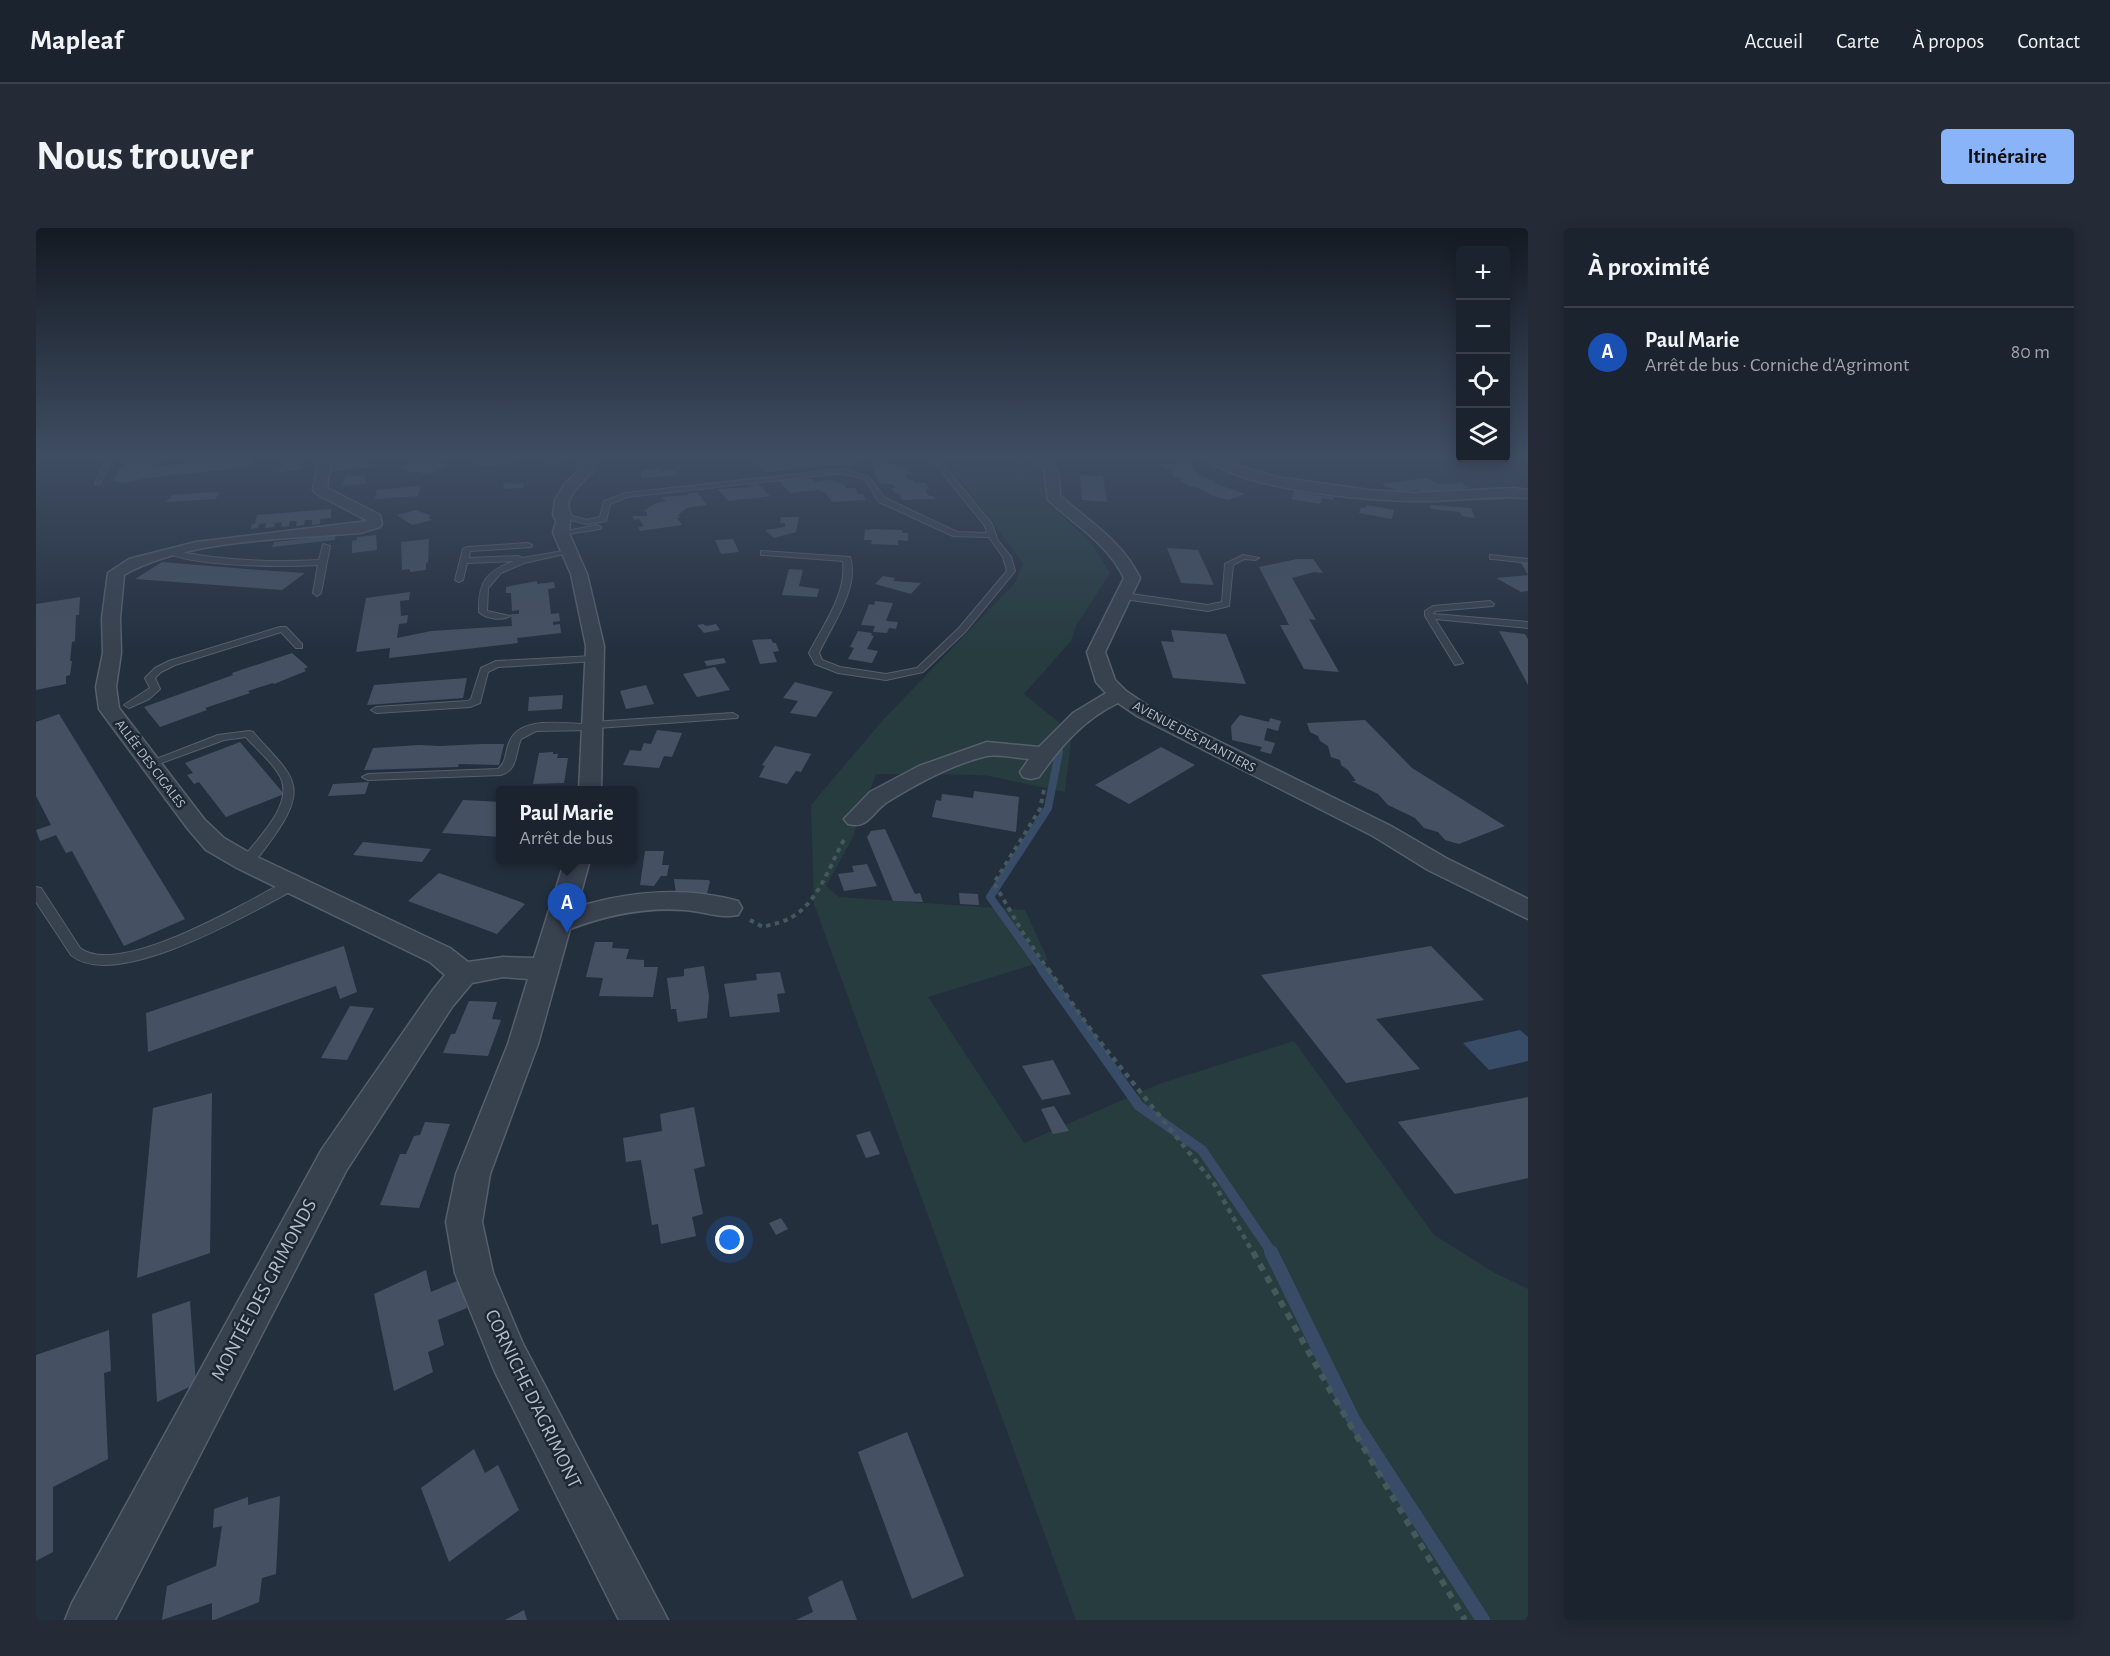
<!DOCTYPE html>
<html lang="fr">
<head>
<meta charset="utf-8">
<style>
  :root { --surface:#1b232e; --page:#242b36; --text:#f1f3f6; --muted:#a0a4aa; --line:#39404a; --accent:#8ab4f8 }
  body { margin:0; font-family:"Alegreya Sans",sans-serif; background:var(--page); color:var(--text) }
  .controls { position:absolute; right:18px; top:18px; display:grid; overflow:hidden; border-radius:6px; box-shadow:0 3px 15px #0003 }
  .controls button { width:54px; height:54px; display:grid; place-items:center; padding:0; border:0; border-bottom:2px solid var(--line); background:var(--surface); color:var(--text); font:30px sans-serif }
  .you { position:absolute; left:694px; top:1012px; width:21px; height:21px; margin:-15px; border:4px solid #fff; border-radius:50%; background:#1a73e8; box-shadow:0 0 0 9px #1a73e833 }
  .badge { display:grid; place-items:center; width:39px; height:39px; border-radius:50%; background:var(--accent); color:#fff; font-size:20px; font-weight:700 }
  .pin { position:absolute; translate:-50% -50px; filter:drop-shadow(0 2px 3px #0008) }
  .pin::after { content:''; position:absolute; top:32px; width:21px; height:18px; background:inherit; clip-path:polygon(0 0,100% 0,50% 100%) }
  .popup { position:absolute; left:460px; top:558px; width:141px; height:78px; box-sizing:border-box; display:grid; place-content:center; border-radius:6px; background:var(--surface); filter:drop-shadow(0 2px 4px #0005); font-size:20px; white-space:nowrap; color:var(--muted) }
  .popup b { font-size:22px; color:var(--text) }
  .popup::after { content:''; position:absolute; left:50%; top:100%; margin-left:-12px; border:12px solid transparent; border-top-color:var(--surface) }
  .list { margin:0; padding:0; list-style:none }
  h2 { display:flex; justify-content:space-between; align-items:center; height:78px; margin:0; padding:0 24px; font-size:26px }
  h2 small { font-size:20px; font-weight:400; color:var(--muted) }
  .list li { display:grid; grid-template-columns:39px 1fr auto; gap:18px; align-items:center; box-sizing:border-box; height:90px; padding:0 24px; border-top:2px solid var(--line) }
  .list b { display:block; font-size:22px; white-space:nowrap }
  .list p { margin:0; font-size:20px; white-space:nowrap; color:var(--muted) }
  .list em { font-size:20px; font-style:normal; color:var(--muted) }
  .icon { flex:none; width:33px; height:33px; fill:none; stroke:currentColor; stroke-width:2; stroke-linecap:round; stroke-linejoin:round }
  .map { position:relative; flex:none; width:1492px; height:1392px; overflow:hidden; border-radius:6px }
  header { display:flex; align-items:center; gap:36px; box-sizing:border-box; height:84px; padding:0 30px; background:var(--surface); border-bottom:2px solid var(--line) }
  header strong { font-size:28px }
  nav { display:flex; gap:33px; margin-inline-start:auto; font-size:21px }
  .intro { display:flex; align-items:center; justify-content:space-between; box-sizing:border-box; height:144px; padding:0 36px }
  h1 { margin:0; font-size:42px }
  .button { padding:15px 27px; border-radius:6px; background:var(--accent); color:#111; font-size:21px; font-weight:700 }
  main { display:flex; gap:36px; padding:0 36px }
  aside { flex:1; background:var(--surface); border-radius:6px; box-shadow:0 3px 15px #0003 }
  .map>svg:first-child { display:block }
  .green { fill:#263c3f }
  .water { fill:#394c67 }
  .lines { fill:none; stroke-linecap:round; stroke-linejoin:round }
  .stream-far3 { stroke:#394c67; stroke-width:7 }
  .stream-far2 { stroke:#394c67; stroke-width:8 }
  .stream-far1 { stroke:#394c67; stroke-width:10 }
  .stream { stroke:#394c67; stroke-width:14 }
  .building { fill:#455162 }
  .lane-casing { stroke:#565f6c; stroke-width:2 }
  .street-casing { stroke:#565f6c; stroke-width:3 }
  .path-far2 { stroke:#44595c; stroke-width:4; stroke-dasharray:4.5 4.5; stroke-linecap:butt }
  .path-far1 { stroke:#44595c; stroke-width:4.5; stroke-dasharray:5 5; stroke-linecap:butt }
  .path { stroke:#44595c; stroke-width:6; stroke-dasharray:7 7; stroke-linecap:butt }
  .lane { fill:#38414e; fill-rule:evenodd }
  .street { fill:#38414e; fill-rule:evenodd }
  .labels { text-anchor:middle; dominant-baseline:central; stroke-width:5; stroke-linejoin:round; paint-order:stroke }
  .far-street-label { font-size:14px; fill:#b4bcc9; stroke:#1d2633 }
  .near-street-label { font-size:20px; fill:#b4bcc9; stroke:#1d2633 }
</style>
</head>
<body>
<header>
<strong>Mapleaf</strong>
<nav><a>Accueil</a><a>Carte</a><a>À propos</a><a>Contact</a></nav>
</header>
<div class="intro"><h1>Nous trouver</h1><a class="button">Itinéraire</a></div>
<main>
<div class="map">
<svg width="1492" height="1392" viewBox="0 0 1492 1392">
  <rect width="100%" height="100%" fill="#242f3e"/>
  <!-- green -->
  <path class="green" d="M903 228H997L1004 237 1011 274 1055 315 1074 345 1040 398 1035 413 988 466 1036 505 1029 564 948 547 840 546 816 611 790 658 803 669 989 682 1012 732 892 769 988 915 1123 856 1258 813 1398 1007 1459 1045 1492 1061V1392H1040L778 676 775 577 846 493 979 355 987 335 927 255Z"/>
  <!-- water -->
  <path class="water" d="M1484 802 1492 809V833L1453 842 1427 815Z"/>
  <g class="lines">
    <!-- stream-far3 -->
    <path class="stream-far3" d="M1022 525 1023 522"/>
    <!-- stream-far2 -->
    <path class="stream-far2" d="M1007 743 954 669 1012 580 1023 524"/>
    <!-- stream-far1 -->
    <path class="stream-far1" d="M1006 741 1103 878 1166 922 1236 1025"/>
    <!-- stream -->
    <path class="stream" d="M1235 1024 1318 1193 1447 1392"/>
  </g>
  <!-- building -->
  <path class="building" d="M98 228 128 229 126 235 119 236 118 238H121L216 229 215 235 207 240 118 249 85 255 77 253 84 240 90 237 91 235H88L91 231Z
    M296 228H329V230L295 233Z
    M379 228H409L405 235 413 238 390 247 383 244 377 245 364 238 374 235Z
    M474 228V232L479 231V234L467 235V237L439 238 442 231Z
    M506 228H533V232H527V235H510V233H505Z
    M785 228 832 230 817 237 770 239 731 244 723 237H719L715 234Z
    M329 231 330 237 343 235V238L293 244 294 238 301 237V234Z
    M842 232 870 240 874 246H869L872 252H877L879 255H890L893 261H889L893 268H897L900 271 866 272 863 265H859L856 260H860L857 256H845L838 247V241L832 240Z
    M254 233H265L264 239 269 238 268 241 243 244 246 234Z
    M1155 235 1158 238H1155L1162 246 1182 255H1178L1209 266 1192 272 1177 268 1158 258 1154 259 1143 252H1147L1143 249 1139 250 1134 245 1138 246 1134 241H1129L1124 236Z
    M624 240 625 243 638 242 640 247 606 250 604 245H607L606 242Z
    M328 247 330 255 306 258 310 248Z
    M1044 247 1067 248 1071 274 1046 272Z
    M1390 250 1402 256 1427 255V257L1433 260 1387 265 1381 262 1363 264 1345 256Z
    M758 251H776L779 254 791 252 808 256 810 260H819L822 266H827L830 272 796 274 789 264 781 262 754 265 743 253Z
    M476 254V256L488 255 487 260 467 261 468 255Z
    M722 256 734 268 692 273 682 261 716 259 714 257Z
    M384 258 382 268 339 271 341 262Z
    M1258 263 1286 268 1297 269V272L1286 270 1284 276 1255 271Z
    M175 264 184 265 179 271 130 274 136 267Z
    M661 264 671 277 651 280 642 287 644 289 641 290 646 297 604 303 602 299 608 298 603 291 598 292 596 288H611V284L607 283 620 275 630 273 625 269 653 267 652 265Z
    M1331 277 1358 282 1356 291 1323 285 1325 279 1329 280Z
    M1394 277 1435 280 1439 290 1426 288 1424 284 1395 281Z
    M295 281V290L284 291V296L276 297V292H269L268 297 260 298 261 293H254L253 298 245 299 246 294 239 295 238 299 229 300 230 295 223 296 222 300 215 301 216 296H219L221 287Z
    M380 282 396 288 392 289 396 292 376 297 361 287Z
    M745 289H763L760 304 738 310 729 302 749 299V295H744Z
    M838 301 866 302V305H872V313L862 312V317L835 316 836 312H828L829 302Z
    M300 307 299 312 236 319 238 314Z
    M340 307 341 322 316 325V313L321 312V309Z
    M393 311 392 334 390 335V342L374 344V341L366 342 365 314Z
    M697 311 703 324 685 326 679 312Z
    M1131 320 1162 322 1178 357 1145 355Z
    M1261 331H1277L1287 345 1278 344 1256 350 1280 392 1273 391 1303 444 1268 441 1244 397H1253L1223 339Z
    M126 334 224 342 269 345 246 362 99 351Z
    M1485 335H1492V363L1485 364 1460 350 1492 347Z
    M753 341 767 342 763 358 783 361 781 369 746 367Z
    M847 348 859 350 857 353 885 355 875 366 839 356Z
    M501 353V356L518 354 519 360 512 361 515 386 523 385 524 393 517 394V397L524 396 525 405 481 410 482 415 353 430 354 420 320 424 330 370 374 364 373 372 364 373 365 388 372 387 371 395 363 396 361 410 395 403 476 398 475 386H483V382L476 383 475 365H470V359Z
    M44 369 43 387H40L39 413 36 414 34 433H36L34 447 30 448V456L0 462V376Z
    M839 373 857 375 850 393 862 394 860 401 853 400 851 405 837 404 839 398 825 397 833 376 838 377Z
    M667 396 670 398 680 396 684 402 668 405 661 397Z
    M1135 402 1190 406 1210 456 1137 450 1125 413 1138 414Z
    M822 403 836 405 835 407 838 408 831 421 842 423 836 435 812 431 818 420 814 419Z
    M1463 403 1489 406 1492 411V457Z
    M735 411 737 415H740L743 423 737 424 741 434 724 436 716 412Z
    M256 425 272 439 268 441 270 443 238 456 237 455 212 463 214 465 169 480 171 482 124 499 108 479 197 447 196 445Z
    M688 430 690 435 671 438 668 433Z
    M679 439 694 462 661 469 647 446Z
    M431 450 427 470 331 477 338 457Z
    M759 454 797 464 780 489 754 485 762 473 747 470Z
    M610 457 618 476 590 481 584 463Z
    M527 467 526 481 492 483 493 469Z
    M23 486 149 691 88 718 36 623 30 625 20 607 4 613 0 602 15 597 0 568V494Z
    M1204 487 1233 494 1234 490 1245 493 1242 503 1231 500 1228 512 1239 515 1235 526 1224 523 1226 519 1196 512 1195 498Z
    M1329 492 1376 540 1469 598 1423 616 1409 612 1402 604 1388 600 1379 590 1352 577 1342 566 1316 553H1320L1312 542 1305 537 1304 532 1295 529 1292 518 1284 513 1282 508 1274 504 1271 495Z
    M621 502 646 505 636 529 628 528 623 540 587 537 594 522 605 523 608 515 615 516Z
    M204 514 248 566 190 589 163 554 158 556 151 547 157 545 149 535Z
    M446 516H468L463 537 423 536 422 539 328 542 337 520 383 517 404 518Z
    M739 518 775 526 765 544 760 543 751 556 723 549 729 538 726 537Z
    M1125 519 1159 537 1093 576 1059 557Z
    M517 524V526H522L521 530H532L528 555 497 556 503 525Z
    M333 554 329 566 292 568 297 556Z
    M938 563 983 569 980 604 896 589 900 572 905 573 906 566 937 570Z
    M427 572 465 574V609L406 605Z
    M849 601 876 660 879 666 884 665 887 674 857 673 831 609 835 603Z
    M327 614 395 621 386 634 317 627Z
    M609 623H628L626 637H633L631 648H625L618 658 604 657Z
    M831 636 841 658 808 663 802 646 818 644 816 638Z
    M403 645 485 674 489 676 461 706 372 673Z
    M638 651 672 652 674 653 671 666H640Z
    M923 665 942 666 943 677 924 676Z
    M559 714H577L576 720 593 721 590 731 608 732V739H622L617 769 563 768 567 750 550 749Z
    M308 718 321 764 304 771 300 758 112 824 110 785Z
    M1395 718 1448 772 1340 791 1384 841 1310 855 1225 747Z
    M668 738 673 768 671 790 642 794 640 781H635L631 750 648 748V741Z
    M744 744 749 765 741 766 744 784 694 789 688 756 721 752 720 746Z
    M433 773 461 774 456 791 465 792 452 828 407 825 415 806H419Z
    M314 778 338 780 311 832 285 830Z
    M1017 832 1035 866 1006 872 986 838Z
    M176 865 174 1025 101 1050 117 880Z
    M1492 869V950L1419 966 1362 894Z
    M1018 878 1033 903 1017 906 1005 881Z
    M658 879 669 938 658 941 667 986 656 989 660 1008 625 1016 622 996 616 997 605 932 590 934 587 910 626 903 624 886Z
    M389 894 414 896 383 980 344 977 364 926H370L378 908 384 907Z
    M834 903 844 926 830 930 820 907Z
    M745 990 752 1001 740 1007 733 995Z
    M390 1042 395 1064 423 1052 431 1080 402 1092 408 1117 392 1124 397 1144 358 1163 338 1066Z
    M154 1073 160 1156 121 1174 116 1086Z
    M73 1102 75 1143 68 1145 72 1231 17 1259V1324L0 1333V1127Z
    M871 1204 928 1348 876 1371 822 1224Z
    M438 1221 449 1245 462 1237 483 1282 413 1334 385 1260Z
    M244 1268 240 1346 226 1350 223 1374 178 1392H176V1375L126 1392 131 1358 180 1338 186 1298 177 1300 178 1281 212 1269V1277Z
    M806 1352 821 1392H760L777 1384 772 1369Z
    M488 1382 491 1392H469Z"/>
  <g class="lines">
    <!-- lane casing -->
    <g class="lane-casing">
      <path id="lane" d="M71 228H77L64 255 59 256Z
        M893 228H900L956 296 962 313 975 329 979 343 929 404 887 444 850 452 802 445 779 436 773 425C787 397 811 366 807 333L728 327H725V323L814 329C824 360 795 398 783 425L786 432 804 439 850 446 881 440 923 400 971 343 967 329 953 309 917 308 843 274 829 251 806 245 591 269 574 276 570 293 551 296 530 291 522 272 529 270 536 288 551 292 564 289 568 273 590 265 806 241 833 249 849 270 921 304 951 305 949 298Z
        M561 297 565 299 564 301 525 307 521 305Z
        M492 315 496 317 495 319 434 323 433 330 482 328 486 330 533 322 537 324 488 335 465 345 452 360 451 383 474 388C466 393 450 391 443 384 442 355 450 343 478 333L431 335 427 352 423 354 419 352 427 321 431 319Z
        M287 316 294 318 285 365 281 368 277 365 282 337C251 339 155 339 130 324L134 322C183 332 233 335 283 332Z
        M1207 327 1223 330 1219 332 1208 331 1197 337 1193 378 1172 383 1088 371 1084 368 1088 365 1172 377 1186 374 1189 336Z
        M1454 327 1492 331V335L1457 331H1454Z
        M1454 373 1458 376 1457 378 1399 383 1397 386 1492 394V400L1399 391 1427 435 1419 437 1389 388V383L1397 378Z
        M244 399H250L266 416V420H260L245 404 139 437 125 444 119 450 124 461 113 471 93 480 88 477 114 460 109 450 119 440 133 433Z
        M557 428 560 429V433L462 439 452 444 444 475 434 479 340 485 335 482 340 479 432 473 435 471 445 440 460 433Z
        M697 485 702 488 701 490 561 500 556 502 500 503 485 511C479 525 482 542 465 547L332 552 326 549 332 546 462 541C471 534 469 524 473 515 483 487 528 496 551 496L556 494Z
        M213 503 217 504C255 548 276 555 236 611 229 620 220 635 210 638L204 634C218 614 255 581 246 553 242 539 220 521 210 509L188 512 120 537H112L110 535 182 507Z
        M258 652 263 653 264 656 263 659C218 683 80 765 35 727L0 674V659L5 660 44 720C77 746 176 693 208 676 224 668 241 656 258 652Z"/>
    </g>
    <!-- street casing -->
    <g class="street-casing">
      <path id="street" d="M283 228H296L291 260 344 287 346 296 344 299 324 305C252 311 150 311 88 347L84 390 85 425 80 459 83 480 168 591 188 610 219 628 414 720 432 734 467 729 498 730 529 632H554L541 679C595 663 648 658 702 673L706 680 702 687C685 691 666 683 648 682 608 679 571 687 534 701L502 816 454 946 446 994 457 1045 487 1116 632 1392H583L459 1144 419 1045 410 994 420 946 472 816 492 751 467 749 436 755 416 779 310 943 79 1392H29L36 1375 286 921 396 763 409 747 394 734 201 640 170 622 152 601 63 481 60 459 67 425 66 390 72 345 93 331 160 314 332 293 279 265 277 262Z
        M544 228H557L556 244 539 262 533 272 531 287 534 293 533 305 551 346 568 418 565 562H543L550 418 535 346 517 305 520 293 517 287 519 272 528 257 542 243Z
        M1000 228 1015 229 1023 247 1024 268C1054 294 1086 313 1104 350L1069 424 1079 452 1090 463 1115 480 1355 598 1410 630 1492 671V691L1392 642 1337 608 1101 488 1082 475C1048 491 1024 519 1003 549L995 551 987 549 984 544 993 531C980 530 963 526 951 528 917 536 882 555 853 573 837 582 833 602 812 596L808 591 834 564 883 538 951 514 1003 519 1037 485 1070 465 1060 454 1051 424 1088 350C1072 316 1039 297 1012 272L1008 242Z
        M1168 228H1184L1194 235 1240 249 1333 262 1378 265 1478 260 1492 262V270C1453 267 1416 274 1377 273 1331 273 1198 261 1168 228Z"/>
    </g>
    <!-- path-far2 -->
    <path class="path-far2" d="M1008 562 1004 581 958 655 987 705 1013 743
      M714 692 727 699C736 696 746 695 754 690 782 676 794 636 809 610"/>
    <!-- path-far1 -->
    <path class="path-far1" d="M1012 741 1057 805 1179 957 1217 1025"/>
    <!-- path -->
    <path class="path" d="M1217 1024 1295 1164 1429 1392"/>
    <!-- lane -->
    <use href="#lane" class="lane"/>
    <!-- street -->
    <use href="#street" class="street"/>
  </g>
  <!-- sky -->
  <linearGradient id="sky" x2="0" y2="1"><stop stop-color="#141a22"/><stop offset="0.54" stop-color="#3f4d63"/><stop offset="1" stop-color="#3f4d63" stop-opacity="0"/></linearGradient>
  <rect width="1492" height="423" fill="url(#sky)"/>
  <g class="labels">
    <!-- far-street labels -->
    <g class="far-street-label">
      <text transform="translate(1158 509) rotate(28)">AVENUE DES PLANTIERS</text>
      <text transform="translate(114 536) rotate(53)">ALLÉE DES CIGALES</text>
    </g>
    <!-- near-street labels -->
    <g class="near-street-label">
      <text transform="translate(228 1062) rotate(-62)">MONTÉE DES GRIMONDS</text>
      <text transform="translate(497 1171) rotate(64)">CORNICHE D'AGRIMONT</text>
    </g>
  </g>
</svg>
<div class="controls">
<button>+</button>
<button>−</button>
<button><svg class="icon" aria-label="locate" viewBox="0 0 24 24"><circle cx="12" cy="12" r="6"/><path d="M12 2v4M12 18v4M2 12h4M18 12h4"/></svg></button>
<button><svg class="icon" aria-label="layers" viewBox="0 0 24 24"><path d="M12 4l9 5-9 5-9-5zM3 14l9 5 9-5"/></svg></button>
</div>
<div class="you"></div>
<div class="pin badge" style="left:531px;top:705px;background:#1a4fb4">A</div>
<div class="popup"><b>Paul Marie</b>Arrêt de bus</div>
</div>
<aside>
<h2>À proximité<small></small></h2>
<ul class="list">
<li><span class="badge" style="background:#1a4fb4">A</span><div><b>Paul Marie</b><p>Arrêt de bus · Corniche d'Agrimont</p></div><em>80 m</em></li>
</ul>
</aside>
</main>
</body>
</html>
